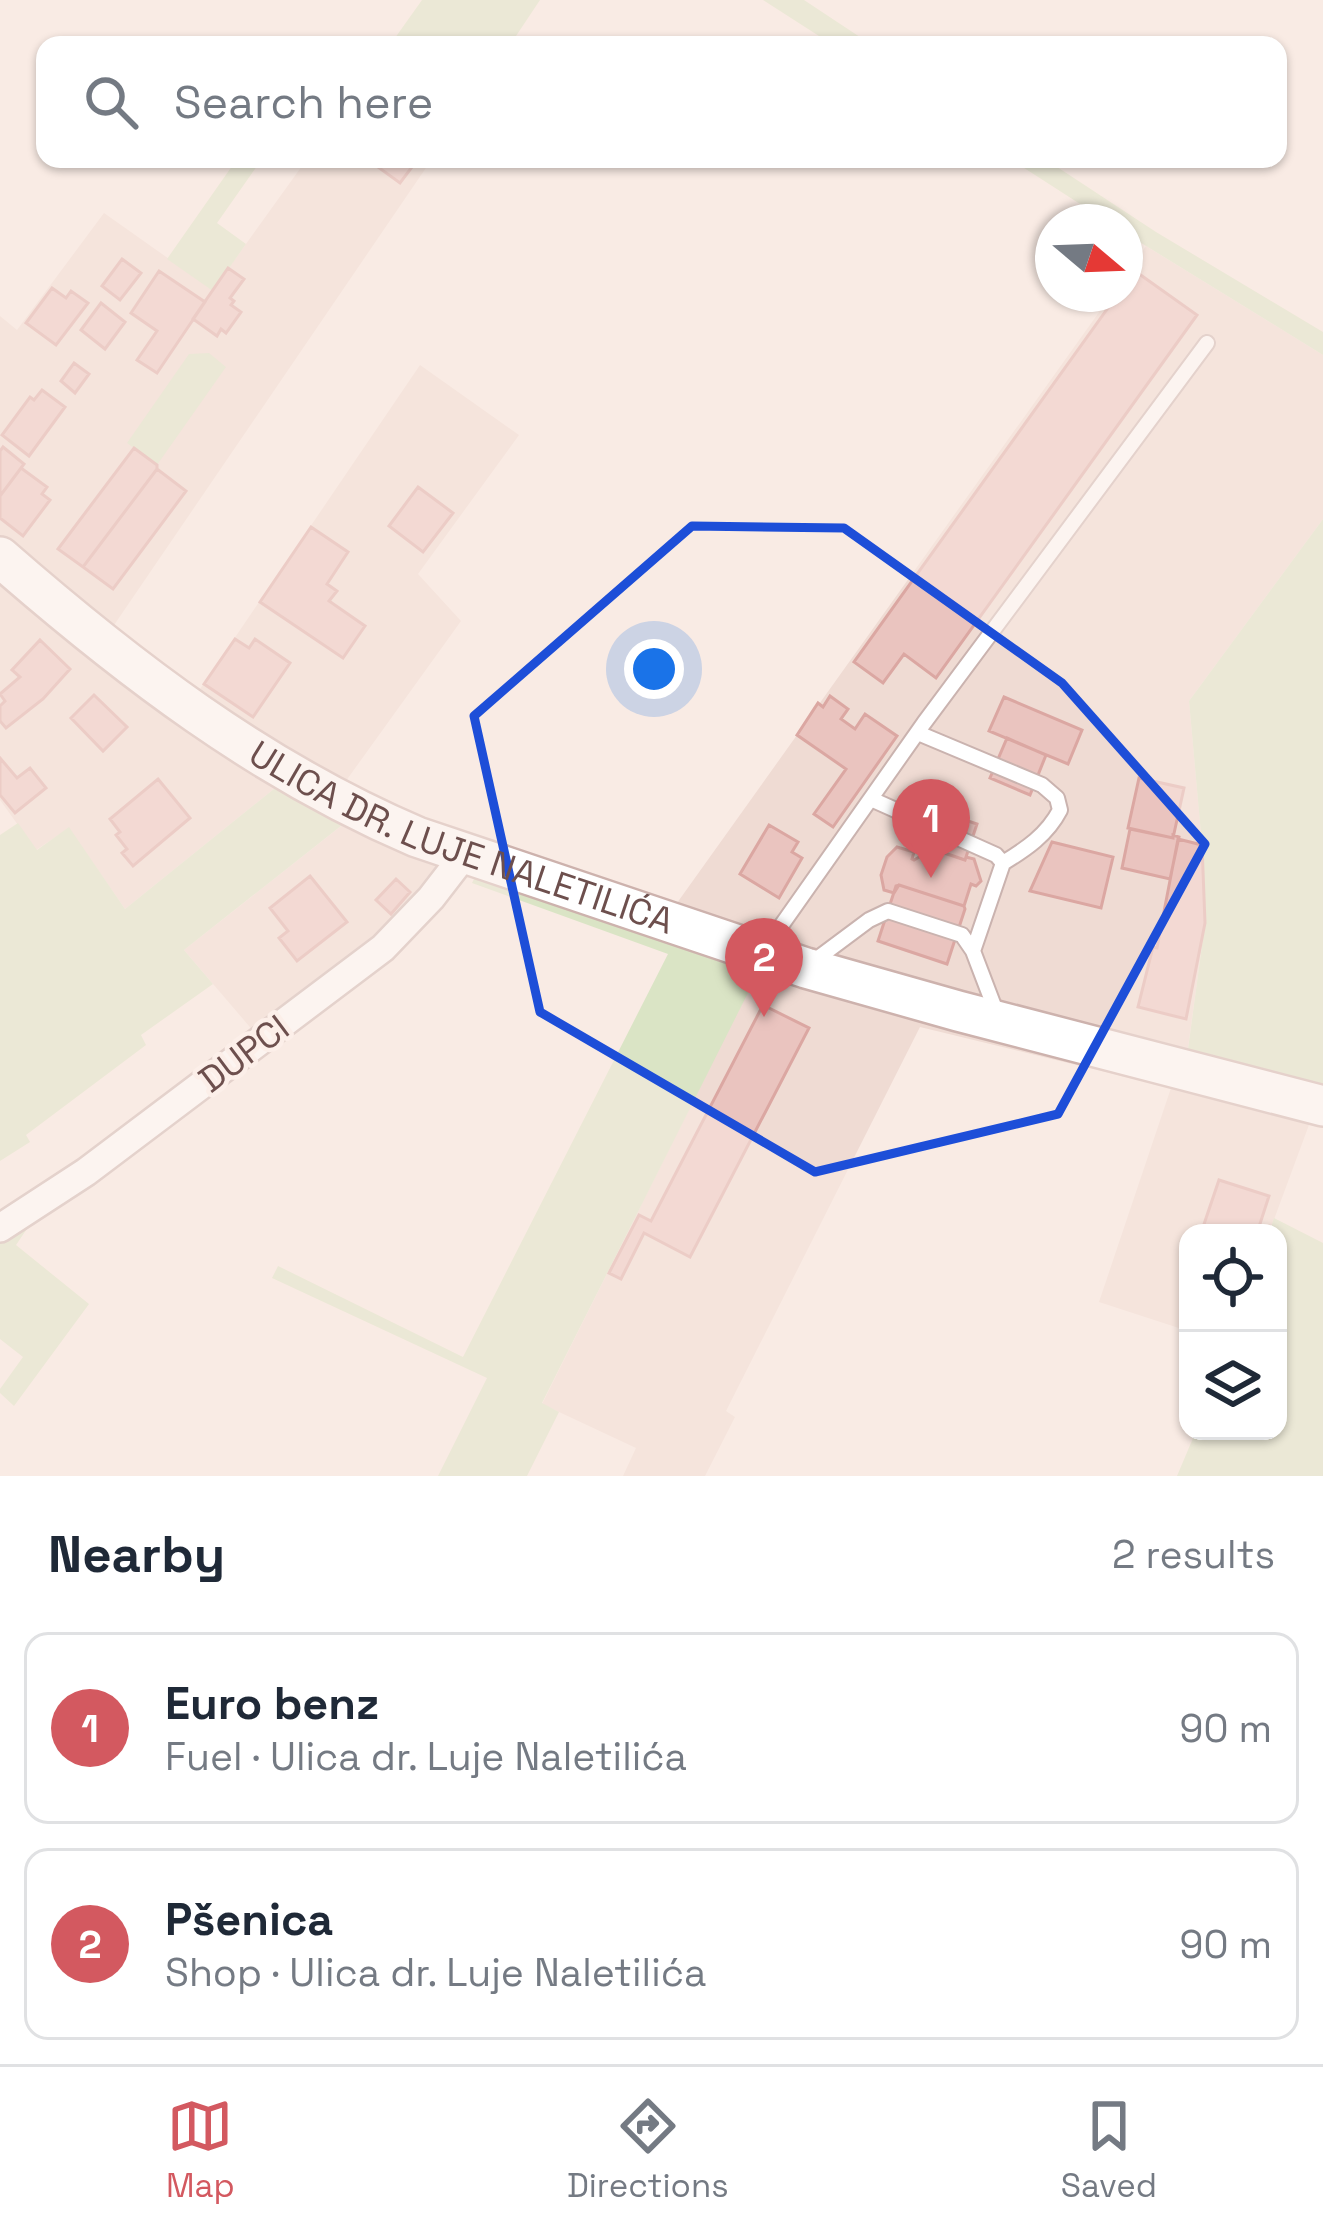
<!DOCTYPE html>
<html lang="en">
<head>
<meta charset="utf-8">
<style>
  :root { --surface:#fff; --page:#f6f6f7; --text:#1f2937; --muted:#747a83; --line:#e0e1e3; --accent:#d35960 }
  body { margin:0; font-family:"Space Grotesk",sans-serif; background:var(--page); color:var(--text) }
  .controls { position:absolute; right:36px; bottom:36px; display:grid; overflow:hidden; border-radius:24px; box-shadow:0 3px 9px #0004 }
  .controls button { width:108px; height:108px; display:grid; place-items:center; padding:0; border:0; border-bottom:3px solid var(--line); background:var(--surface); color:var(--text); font:60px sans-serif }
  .compass { position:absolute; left:1035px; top:204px; width:108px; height:108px; border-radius:50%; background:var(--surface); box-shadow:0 3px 9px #0004; rotate:109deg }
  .you { position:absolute; left:654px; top:669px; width:42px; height:42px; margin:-30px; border:9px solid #fff; border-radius:50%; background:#1a73e8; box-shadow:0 0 0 18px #1a73e833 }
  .badge { display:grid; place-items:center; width:78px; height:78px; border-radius:50%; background:var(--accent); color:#fff; font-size:39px; font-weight:700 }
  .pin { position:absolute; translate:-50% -99px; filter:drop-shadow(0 3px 6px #0008) }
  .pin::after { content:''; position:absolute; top:63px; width:42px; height:36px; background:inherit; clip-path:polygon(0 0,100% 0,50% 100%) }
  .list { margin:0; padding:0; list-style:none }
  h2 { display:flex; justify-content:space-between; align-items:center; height:156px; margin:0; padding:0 48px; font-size:51px }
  h2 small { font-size:39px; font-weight:400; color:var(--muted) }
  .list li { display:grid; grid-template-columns:78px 1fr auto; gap:36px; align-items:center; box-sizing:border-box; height:192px; margin:0 24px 24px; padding:0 24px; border:3px solid var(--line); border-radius:24px }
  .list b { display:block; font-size:45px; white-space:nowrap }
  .list p { margin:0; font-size:39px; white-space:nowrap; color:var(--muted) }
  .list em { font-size:39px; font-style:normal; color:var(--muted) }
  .icon { flex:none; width:66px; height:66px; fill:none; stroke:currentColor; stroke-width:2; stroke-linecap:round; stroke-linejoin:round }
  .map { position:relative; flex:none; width:1323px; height:1476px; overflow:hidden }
  .search { position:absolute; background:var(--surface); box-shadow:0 3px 9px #0004; left:36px; right:36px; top:36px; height:132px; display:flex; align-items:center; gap:30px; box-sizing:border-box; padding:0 42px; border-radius:24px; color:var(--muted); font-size:45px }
  .sheet { height:588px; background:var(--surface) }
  nav { display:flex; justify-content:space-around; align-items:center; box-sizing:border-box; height:168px; border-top:3px solid var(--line); background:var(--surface); font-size:33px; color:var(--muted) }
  nav a { display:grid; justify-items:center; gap:6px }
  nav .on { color:var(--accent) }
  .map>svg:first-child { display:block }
  .residential { fill:#efdbd3 }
  .green { fill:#dae4c5 }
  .building { fill:#eac4bf; stroke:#dba7a2; stroke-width:3 }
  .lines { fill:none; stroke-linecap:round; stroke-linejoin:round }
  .lane-casing { stroke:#cab3af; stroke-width:18 }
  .street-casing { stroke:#cab3af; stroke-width:32 }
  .secondary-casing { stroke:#cdb2ad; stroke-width:44 }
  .lane { stroke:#fff; stroke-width:14 }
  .street { stroke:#fff; stroke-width:27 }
  .secondary { stroke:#fff; stroke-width:39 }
  .marked { fill:none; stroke:#1d4ed8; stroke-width:9; stroke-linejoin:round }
  .labels { text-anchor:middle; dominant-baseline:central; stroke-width:9; stroke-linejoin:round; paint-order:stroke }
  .street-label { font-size:36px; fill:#6d4f4d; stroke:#fcefe9 }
</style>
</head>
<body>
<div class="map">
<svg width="1323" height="1476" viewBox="0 0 1323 1476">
  <rect width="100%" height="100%" fill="#f9ebe4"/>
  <!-- residential -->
  <path class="residential" d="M307 159H354L365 167 371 159H432L110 631 200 689 420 365 519 435 418 574 461 621 343 785 480 844 672 910 1112 294H1125V275L1146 246 1323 355V519L1189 701 1202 845 1205 923 1188 1048 1323 1087 1269 1233H1188V1331L1099 1302 1171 1088 920 1027 726 1411 735 1417 705 1476H623L636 1448 542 1404 758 971 476 875 454 882 267 1047 184 950 345 823 280 784 125 909 69 828 36 850 0 800V316L17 330 104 213 213 290Z"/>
  <!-- green -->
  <path class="green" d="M422 0H540L510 45H390Z
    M763 0H804L872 45H833Z
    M237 159H262L217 223 246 244 213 291 167 259Z
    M1010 159H1045L1156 232 1323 332V355L1125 233V222H1108Z
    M209 353 226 367 157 465 127 443 189 354Z
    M1323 519V1087L1188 1049 1205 923 1202 845 1189 701Z
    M280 784 346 822 184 950 213 984 141 1035 146 1045 26 1135 30 1142 0 1161V835L18 823 37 850 69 827 125 909Z
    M476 875 759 971 542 1403 559 1412 527 1476H438L487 1378 272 1278 278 1266 463 1357 668 954 472 883Z
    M35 1217 16 1245 89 1304 14 1406 0 1393V1389L23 1357 0 1339V1238Z
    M1274 1218 1323 1243V1476H1177L1196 1431H1278V1233H1269Z"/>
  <!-- building -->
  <path class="building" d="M372 159H402L412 167 400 183 371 162Z
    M122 259 141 273 120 300 102 286Z
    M228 268 244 279 230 298 234 301 231 305 241 312 226 333 221 329 217 336 193 319Z
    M159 271 205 302 157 373 137 360 157 331 131 313Z
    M1135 271 1197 315 936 678 904 654 883 683 854 662 1118 294H1125V285Z
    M52 288 66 298 71 291 88 303 56 345 26 323Z
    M101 303 125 322 105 349 81 330Z
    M74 363 89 374 75 393 61 381Z
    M42 390 65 407 29 456 2 435 30 397 34 400Z
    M3 447 24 464 0 496V451Z
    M134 448 157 465V469L83 567 58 549Z
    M21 468 47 487 42 494 50 500 23 536 0 518V496Z
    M157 469 186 491 113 589 83 567Z
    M418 487 453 513 423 552 389 526Z
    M311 527 348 552 327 584 337 591 329 601 365 626 343 658 260 602Z
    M235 639 249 648 255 639 290 663 253 717 204 684Z
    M40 640 70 669 43 699 6 728 0 721V706L5 701 0 694 20 677 12 670Z
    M94 695 127 727 103 751 71 718Z
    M830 696 848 709 841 719 855 729 865 714 897 736 833 827 814 814 846 769 797 735 818 703 823 707Z
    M1004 697 1082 730 1068 764 989 731Z
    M1007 738 1046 755 1030 795 990 778Z
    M0 758 17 778 30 768 46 788 15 813 0 795Z
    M1139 778 1184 788 1173 838 1128 828Z
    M158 779 190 818 133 866 122 853 127 849 116 835 120 832 110 819Z
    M953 816 977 824 965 860 941 852Z
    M769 825 798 842 792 852 802 858 779 898 740 874Z
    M1130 829 1173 838V835L1179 837 1170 879 1122 868Z
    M1178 839 1202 845 1205 923 1186 1019 1138 1007 1153 947 1157 948Z
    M1052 842 1113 857 1101 908 1030 891Z
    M924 846 965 860 966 857 974 859 981 881 976 886 971 884 964 906 899 885 894 893 884 890 881 875 887 857 897 847 914 852 912 859 914 860 921 856Z
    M310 876 347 922 297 961 279 938 288 931 270 908Z
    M396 879 410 892 391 914 376 900Z
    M899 885 964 906 965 909 947 964 878 941 896 886Z
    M763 1005 809 1028 690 1257 644 1233 621 1279 609 1273 639 1215 651 1221Z
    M1219 1180 1269 1196 1257 1233H1201Z"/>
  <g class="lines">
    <!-- lane casing -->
    <g class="lane-casing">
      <path id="lane" d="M918 733 1042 785 1057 798 1060 810C1047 835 1026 849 1003 863
        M871 799 996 855 1003 863 973 951
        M764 950 924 723 1207 343
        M810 964 869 920 888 911 962 935 973 951 997 1014"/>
    </g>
    <!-- street casing -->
    <g class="street-casing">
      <path id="street" d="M0 1228 86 1172 383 948 431 898 465 854"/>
    </g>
    <!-- secondary casing -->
    <g class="secondary-casing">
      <g id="secondary">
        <path id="s1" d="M0 557C127 668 260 770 417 837L806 968 958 1011 1323 1106"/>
      </g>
    </g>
    <!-- lane -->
    <use href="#lane" class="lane"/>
    <!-- street -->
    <use href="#street" class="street"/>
    <!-- secondary -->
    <use href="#secondary" class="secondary"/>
  </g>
  <!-- marked area -->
  <path d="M0 0H1323V1476H0ZM692 526 844 528 1062 683 1205 844 1058 1114 815 1172 540 1012 474 716Z" fill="#f9ebe4" fill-opacity=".55" fill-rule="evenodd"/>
  <path class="marked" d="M692 526 844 528 1062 683 1205 844 1058 1114 815 1172 540 1012 474 716Z"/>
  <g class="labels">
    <!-- street labels -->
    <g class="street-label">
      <text stroke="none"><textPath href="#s1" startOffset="546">ULICA DR. LUJE NALETILIĆA</textPath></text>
      <text transform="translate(244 1054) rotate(-37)">DUPCI</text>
    </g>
  </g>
</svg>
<div class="controls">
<button><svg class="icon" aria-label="locate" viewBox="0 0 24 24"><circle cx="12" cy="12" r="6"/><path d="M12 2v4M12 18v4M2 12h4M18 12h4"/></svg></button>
<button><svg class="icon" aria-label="layers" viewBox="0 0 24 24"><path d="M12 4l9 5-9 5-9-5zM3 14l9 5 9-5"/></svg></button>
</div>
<svg class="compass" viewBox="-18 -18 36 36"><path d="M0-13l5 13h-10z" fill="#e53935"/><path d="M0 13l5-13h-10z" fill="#747a83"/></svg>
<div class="you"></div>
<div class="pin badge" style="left:931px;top:878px">1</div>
<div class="pin badge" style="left:764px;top:1017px">2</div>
<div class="search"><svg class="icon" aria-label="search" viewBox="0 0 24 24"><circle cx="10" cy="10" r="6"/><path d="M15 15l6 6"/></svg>Search here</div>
</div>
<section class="sheet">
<h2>Nearby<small>2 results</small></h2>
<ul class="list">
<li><span class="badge">1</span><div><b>Euro benz</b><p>Fuel · Ulica dr. Luje Naletilića</p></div><em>90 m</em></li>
<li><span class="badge">2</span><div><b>Pšenica</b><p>Shop · Ulica dr. Luje Naletilića</p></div><em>90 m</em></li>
</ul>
</section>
<nav>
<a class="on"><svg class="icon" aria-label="map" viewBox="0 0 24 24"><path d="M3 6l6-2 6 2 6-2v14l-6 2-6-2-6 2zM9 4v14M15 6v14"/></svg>Map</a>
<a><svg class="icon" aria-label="directions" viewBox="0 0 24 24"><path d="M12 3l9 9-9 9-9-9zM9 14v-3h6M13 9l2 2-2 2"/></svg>Directions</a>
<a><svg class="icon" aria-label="saved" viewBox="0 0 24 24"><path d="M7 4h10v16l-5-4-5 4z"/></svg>Saved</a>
</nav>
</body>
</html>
